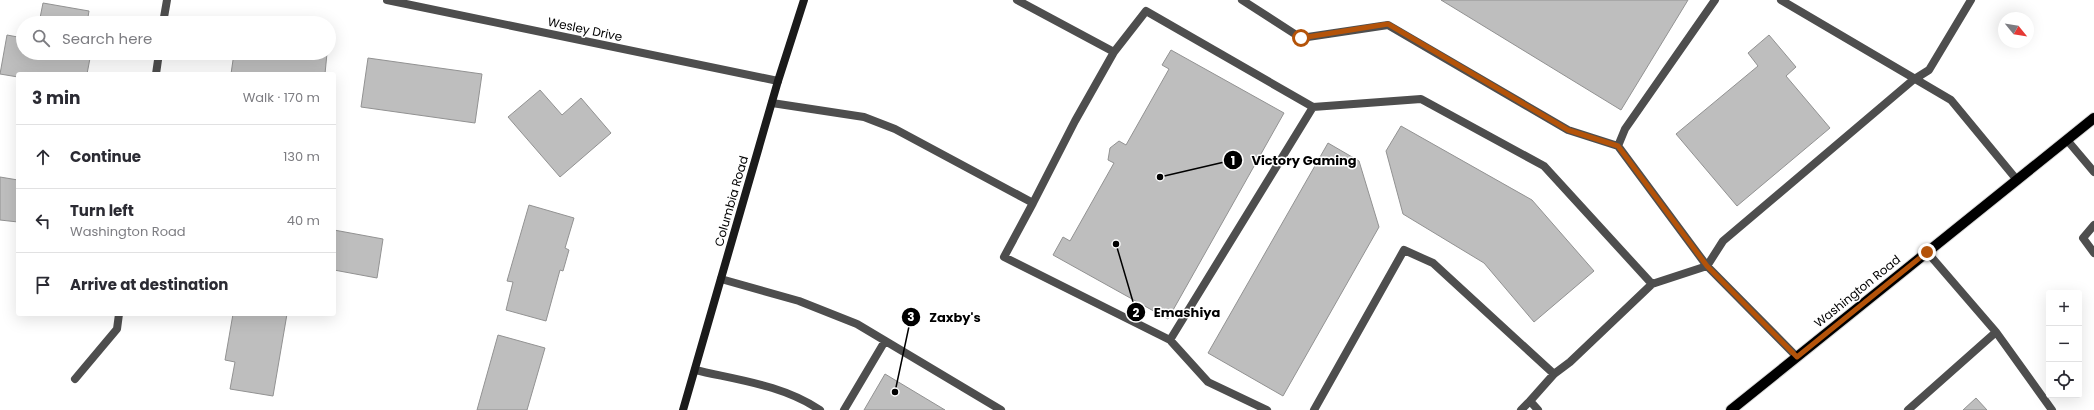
<!DOCTYPE html>
<html lang="en">
<head>
<meta charset="utf-8">
<style>
  :root { --surface:#fff; --page:#f2f2f3; --text:#2b2b33; --muted:#7c7c81; --line:#e1e1e2 }
  body { margin:0; font-family:Poppins,sans-serif; background:var(--page); color:var(--text) }
  .controls { position:absolute; right:12px; bottom:12px; display:grid; overflow:hidden; border-radius:4px; box-shadow:0 4px 16px #0002 }
  .controls button { width:36px; height:36px; display:grid; place-items:center; padding:0; border:0; border-bottom:1px solid var(--line); background:var(--surface); color:var(--text); font:20px sans-serif }
  .compass { position:absolute; left:1998px; top:12px; width:36px; height:36px; border-radius:50%; background:var(--surface); box-shadow:0 4px 16px #0002; rotate:120deg }
  .stop { position:absolute; width:12px; height:12px; margin:-9px; border:3px solid #b45309; border-radius:50%; background:#fff }
  .stop.end { background:#b45309; border-color:#fff; box-shadow:0 1px 4px #0008 }
  .list { margin:0; padding:0; list-style:none }
  h2 { display:flex; justify-content:space-between; align-items:center; height:52px; margin:0; padding:0 16px; font-size:17px }
  h2 small { font-size:13px; font-weight:400; color:var(--muted) }
  .list li { display:grid; grid-template-columns:26px 1fr auto; gap:12px; align-items:center; box-sizing:border-box; height:64px; padding:0 16px; border-top:1px solid var(--line) }
  .list b { display:block; font-size:15px; white-space:nowrap }
  .list p { margin:0; font-size:13px; white-space:nowrap; color:var(--muted) }
  .list em { font-size:13px; font-style:normal; color:var(--muted) }
  .icon { flex:none; width:22px; height:22px; fill:none; stroke:currentColor; stroke-width:2; stroke-linecap:round; stroke-linejoin:round }
  .map { position:relative; flex:none; width:2094px; height:410px; overflow:hidden }
  .search { position:absolute; background:var(--surface); box-shadow:0 4px 16px #0002; left:16px; top:16px; width:320px; height:44px; display:flex; align-items:center; gap:10px; box-sizing:border-box; padding:0 14px; border-radius:22px; color:var(--muted); font-size:15px }
  .panel { position:absolute; background:var(--surface); box-shadow:0 4px 16px #0002; left:16px; top:72px; width:320px; height:244px; border-radius:4px }
  .map>svg:first-child { display:block }
  .building { fill:#bebebe; stroke:#929292 }
  .lines { fill:none; stroke-linecap:round; stroke-linejoin:round }
  .primary-casing { stroke:#dbdbdb; stroke-width:12 }
  .lane { stroke:#4e4e4e; stroke-width:8 }
  .street { stroke:#4e4e4e; stroke-width:8 }
  .secondary { stroke:#1b1b1b; stroke-width:8 }
  .primary { stroke:#000; stroke-width:10 }
  .route { stroke:#b45309; stroke-width:5 }
  .labels { text-anchor:middle; dominant-baseline:central; stroke-width:3; stroke-linejoin:round; paint-order:stroke }
  .street-label { font-size:12px; fill:#000; stroke:#fff }
  .leader { fill:none; stroke:#000; stroke-width:1.5 }
  .callout-dot { fill:#000; stroke:#fff; stroke-width:1.5 }
  .mark-label { font-size:12px; text-anchor:middle; font-weight:bold; fill:#fff }
  .callout-label { font-size:13px; text-anchor:middle; font-weight:bold; fill:#000; stroke:#fff; stroke-width:3; stroke-linejoin:round; paint-order:stroke }
</style>
</head>
<body>
<div class="map">
<svg width="2094" height="410" viewBox="0 0 2094 410">
  <rect width="100%" height="100%" fill="#fff"/>
  <!-- building -->
  <path class="building" d="M1441 0H1688L1621 110Z
    M43 3 89 11 87 23H39Z
    M7 35 23 38V53H91L87 74H18V77L0 74Z
    M1769 35 1796 67 1786 76 1830 128 1737 206 1676 134 1758 66 1748 53Z
    M1171 50 1284 113 1168 319 1053 255 1063 237 1070 241 1114 163 1108 160 1110 148 1119 141 1126 145 1169 69 1162 65Z
    M234 53H327L325 74H231Z
    M368 58 482 74 475 123 361 107Z
    M540 90 562 115 581 98 611 133 560 177 508 117Z
    M1401 126 1532 200 1594 271 1534 322 1484 263 1403 214 1386 151Z
    M1328 143 1359 161 1379 227 1283 396 1208 353Z
    M0 177 18 180V222L0 220Z
    M529 205 574 218 565 248 569 250 563 271 560 270 546 321 506 310 513 282 507 281Z
    M334 230 383 239 377 278 334 270Z
    M233 314H287L273 396 230 389 235 362 225 360Z
    M498 335 545 348 527 410H477Z
    M885 374 945 410H864Z
    M1976 398 1987 410H1963Z"/>
  <g class="lines">
    <!-- primary casing -->
    <g class="primary-casing">
      <path id="primary" d="M1731 410 2094 118"/>
    </g>
    <!-- lane -->
    <path class="lane" d="M1242 0 1301 38 1388 25 1568 130 1618 146
      M1715 0 1625 129 1618 146 1707 266 1723 241 1913 80 1929 70 1971 0
      M1781 0 1951 100 2017 180
      M772 103 864 117 895 129 1033 203 1075 121 1114 52 1017 0
      M1313 107 1421 99 1544 166 1652 284 1570 362 1554 374
      M2067 140 2094 172
      M1033 203 1004 257 1170 340 1313 107 1146 11 1114 52
      M2094 225 2083 238 2094 253
      M721 279 799 301 857 324 1001 410
      M1652 284 1707 266 1797 357
      M1996 332 2052 410
      M1170 340 1208 382 1267 410
      M695 370C738 380 783 385 820 410
      M844 410 885 341
      M1314 410 1404 250 1433 263 1554 374 1530 401 1538 410
      M1521 410 1530 401
      M1908 410 1996 332 1927 252"/>
    <!-- street -->
    <path class="street" d="M387 0 778 81
      M163 23 167 0
      M156 74 159 53
      M75 379 117 329 119 314"/>
    <!-- secondary -->
    <path class="secondary" d="M683 410 778 81 804 0"/>
    <!-- primary -->
    <use href="#primary" class="primary"/>
  </g>
  <g class="lines">
    <!-- route -->
    <path class="route" d="M1301 38 1388 24 1568 130 1618 146 1707 266 1797 357 1927 252"/>
  </g>
  <g class="labels">
    <!-- street labels -->
    <g class="street-label">
      <text transform="translate(585 29) rotate(12)">Wesley Drive</text>
      <text transform="translate(731 201) rotate(-74)">Columbia Road</text>
      <text transform="translate(1857 291) rotate(-39)">Washington Road</text>
    </g>
  </g>
  <!-- callouts -->
  <path class="leader" d="M1160 177L1233 160M1116 244L1136 312M895 392L911 317"/>
  <g class="callout-dot">
    <circle cx="1160" cy="177" r="4"/>
    <circle cx="1116" cy="244" r="4"/>
    <circle cx="895" cy="392" r="4"/>
    <circle cx="1233" cy="160" r="10"/>
    <circle cx="1136" cy="312" r="10"/>
    <circle cx="911" cy="317" r="10"/>
  </g>
  <g class="mark-label">
    <text x="1233" y="165">1</text>
    <text x="1136" y="317">2</text>
    <text x="911" y="321">3</text>
  </g>
  <g class="callout-label">
    <text x="1304" y="165">Victory Gaming</text>
    <text x="1187" y="317">Emashiya</text>
    <text x="955" y="322">Zaxby's</text>
  </g>
</svg>
<div class="controls">
<button>+</button>
<button>−</button>
<button><svg class="icon" aria-label="locate" viewBox="0 0 24 24"><circle cx="12" cy="12" r="6"/><path d="M12 2v4M12 18v4M2 12h4M18 12h4"/></svg></button>
</div>
<svg class="compass" viewBox="-18 -18 36 36"><path d="M0-13l5 13h-10z" fill="#e53935"/><path d="M0 13l5-13h-10z" fill="#7c7c81"/></svg>
<div class="stop" style="left:1301px;top:38px"></div>
<div class="stop end" style="left:1927px;top:252px"></div>
<div class="search"><svg class="icon" aria-label="search" viewBox="0 0 24 24"><circle cx="10" cy="10" r="6"/><path d="M15 15l6 6"/></svg>Search here</div>
<section class="panel">
<h2>3 min<small>Walk · 170 m</small></h2>
<ul class="list">
<li><svg class="icon" aria-label="ahead" viewBox="0 0 24 24"><path d="M12 20V5M6 11l6-6 6 6"/></svg><div><b>Continue</b></div><em>130 m</em></li>
<li><svg class="icon" aria-label="left" viewBox="0 0 24 24"><path d="M17 20v-9H6M10 6l-5 5 5 5"/></svg><div><b>Turn left</b><p>Washington Road</p></div><em>40 m</em></li>
<li><svg class="icon" aria-label="arrive" viewBox="0 0 24 24"><path d="M6 21V4h12l-3 4 3 4H6"/></svg><div><b>Arrive at destination</b></div></li>
</ul>
</section>
</div>
</body>
</html>
